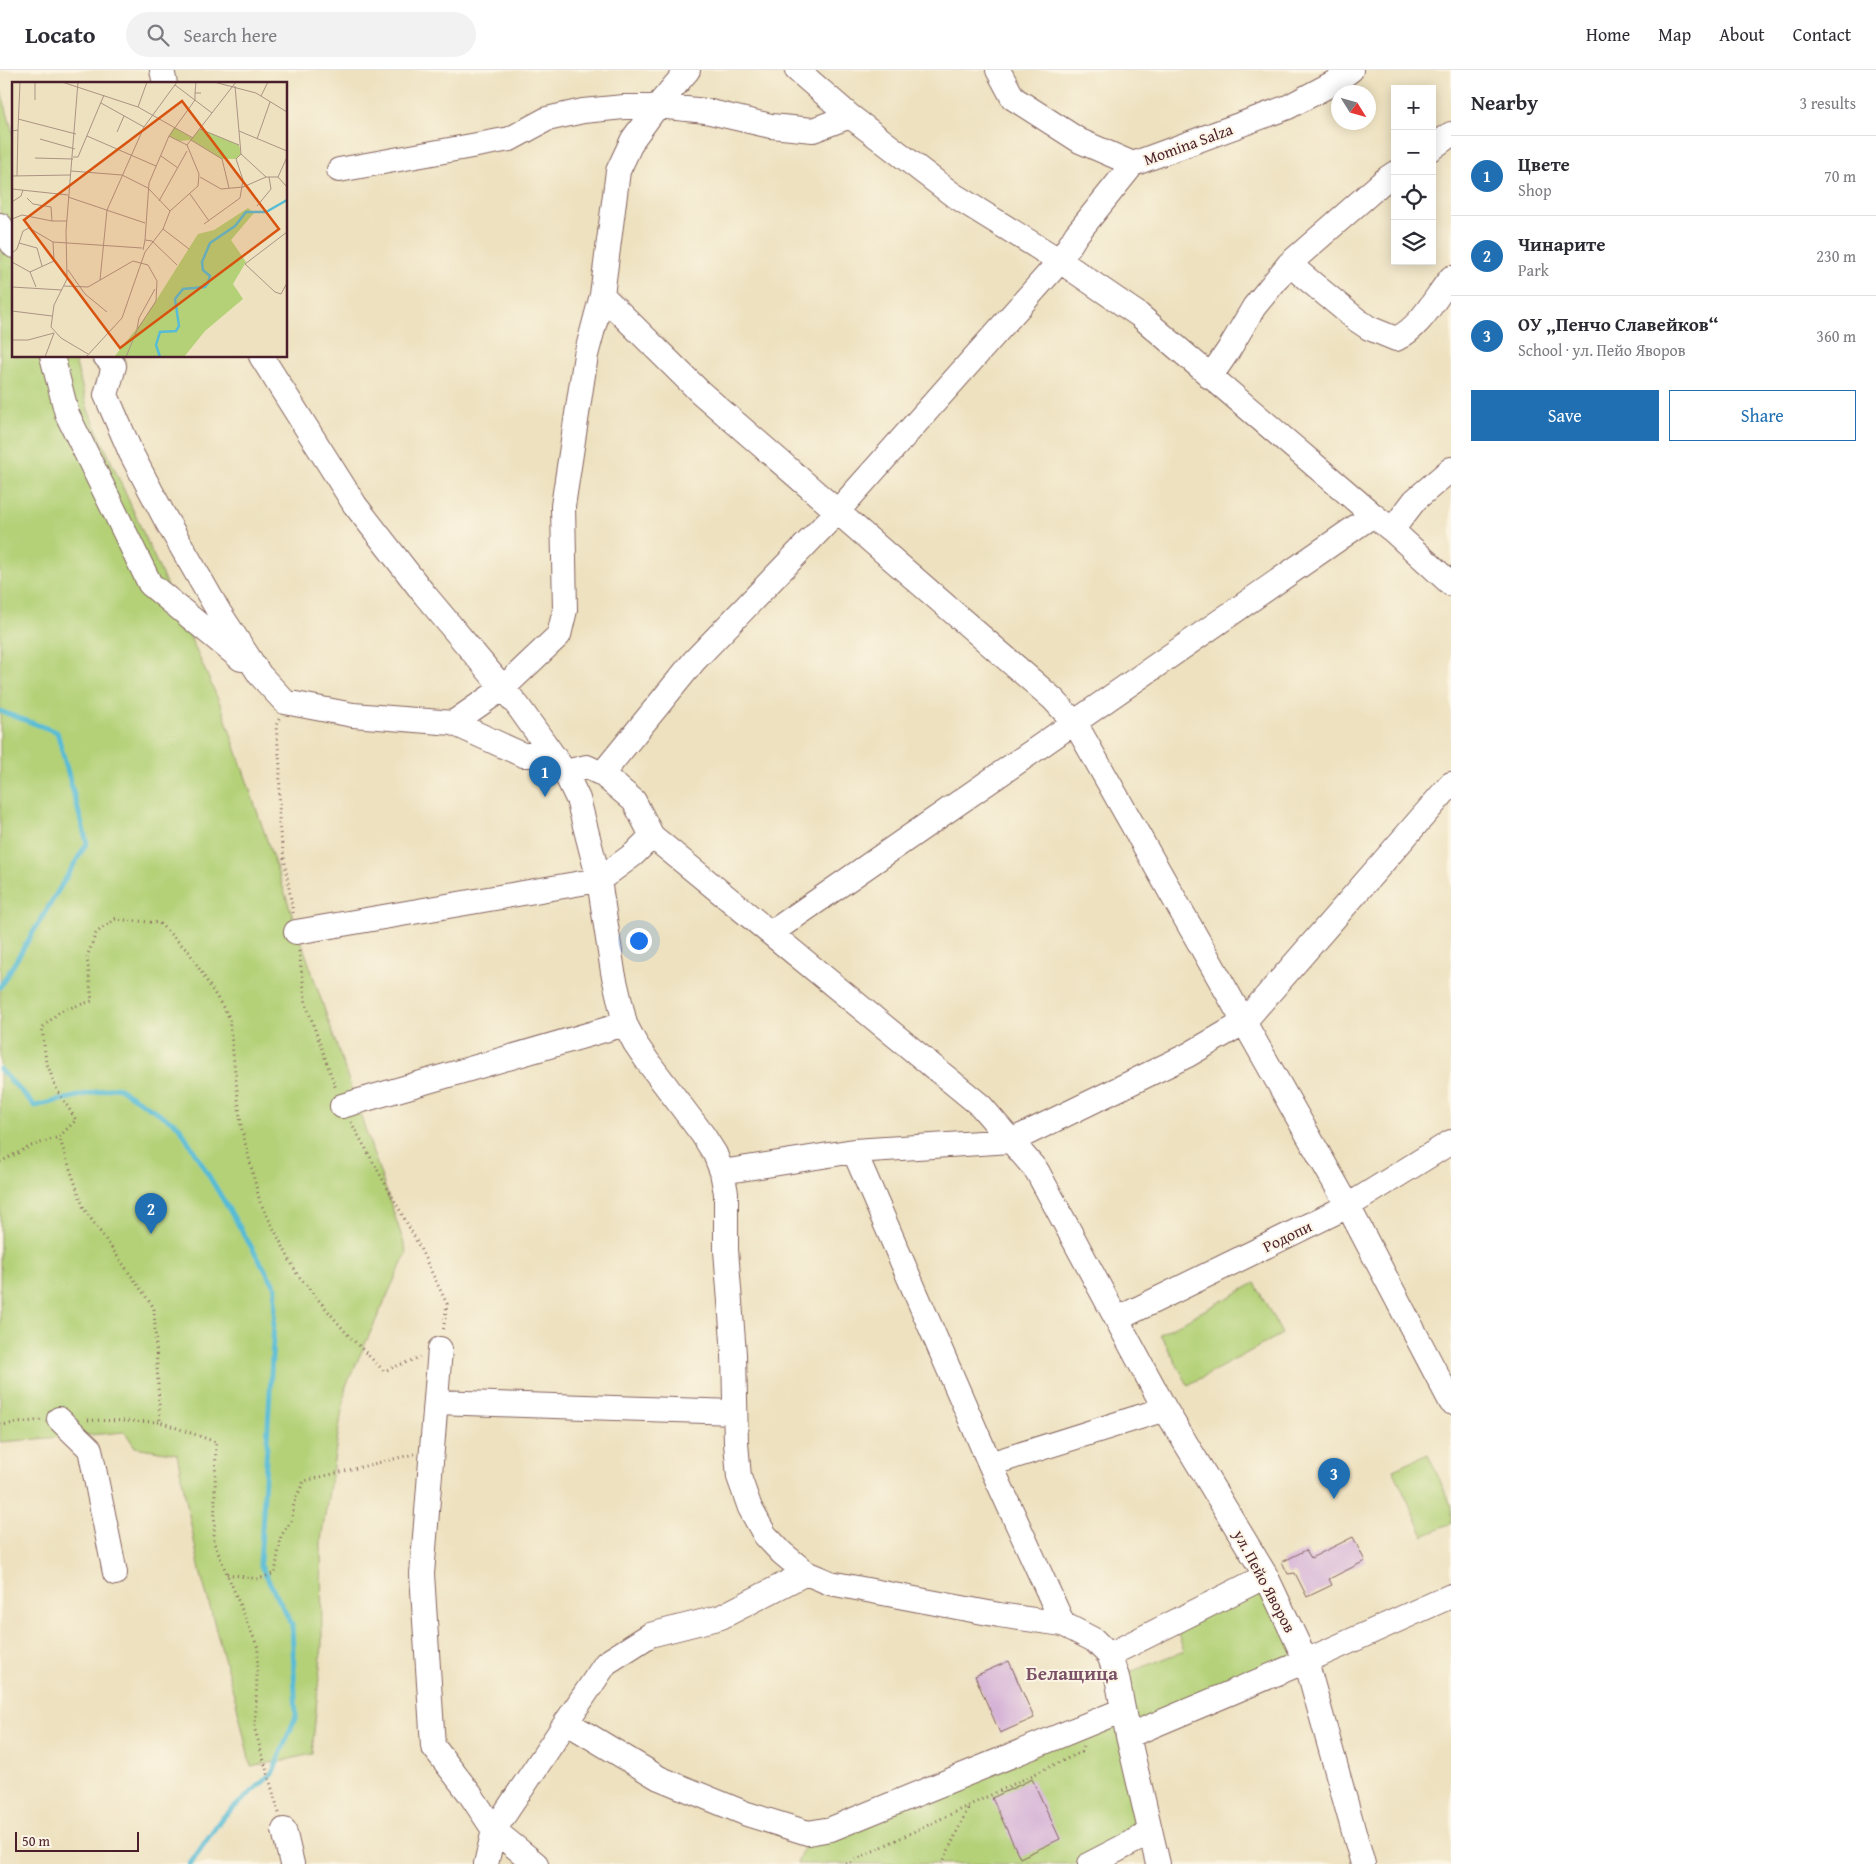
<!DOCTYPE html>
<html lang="en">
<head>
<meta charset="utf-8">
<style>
  :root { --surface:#fff; --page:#f2f2f3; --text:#2b2b33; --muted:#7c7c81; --line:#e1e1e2; --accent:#1f6fb2 }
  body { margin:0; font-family:"Gentium Book Plus",serif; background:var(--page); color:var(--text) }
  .controls { position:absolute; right:15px; top:15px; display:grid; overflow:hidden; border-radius:0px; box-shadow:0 2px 12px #0003 }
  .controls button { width:45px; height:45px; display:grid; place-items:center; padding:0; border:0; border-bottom:1px solid var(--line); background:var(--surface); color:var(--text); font:25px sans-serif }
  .compass { position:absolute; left:1331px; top:15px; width:45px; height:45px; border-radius:50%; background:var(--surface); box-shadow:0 2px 12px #0003; rotate:127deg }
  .scale { position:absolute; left:15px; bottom:12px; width:124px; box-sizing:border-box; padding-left:5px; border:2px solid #4a1f2b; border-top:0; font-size:14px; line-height:18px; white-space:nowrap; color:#4a1f2b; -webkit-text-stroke:4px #fcf5e5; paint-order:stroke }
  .you { position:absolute; left:638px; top:870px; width:18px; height:18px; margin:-12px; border:4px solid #fff; border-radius:50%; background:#1a73e8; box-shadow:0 0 0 8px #1a73e833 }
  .badge { display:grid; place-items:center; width:32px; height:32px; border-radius:50%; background:var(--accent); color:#fff; font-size:16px; font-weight:700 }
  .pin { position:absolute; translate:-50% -41px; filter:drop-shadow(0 1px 2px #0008) }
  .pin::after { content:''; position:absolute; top:26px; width:18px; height:15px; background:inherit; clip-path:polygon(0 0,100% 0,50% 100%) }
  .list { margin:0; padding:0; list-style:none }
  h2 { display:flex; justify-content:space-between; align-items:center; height:65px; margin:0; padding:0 20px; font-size:21px }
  h2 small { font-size:16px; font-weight:400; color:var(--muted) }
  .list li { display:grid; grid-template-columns:32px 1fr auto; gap:15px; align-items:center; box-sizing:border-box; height:80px; padding:0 20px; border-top:1px solid var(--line) }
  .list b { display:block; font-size:19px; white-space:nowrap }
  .list p { margin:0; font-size:16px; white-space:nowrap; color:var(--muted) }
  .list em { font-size:16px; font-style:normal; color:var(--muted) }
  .actions { display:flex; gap:10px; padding:15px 20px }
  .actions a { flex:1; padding:11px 0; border:1px solid var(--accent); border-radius:0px; text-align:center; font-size:18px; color:var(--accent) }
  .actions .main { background:var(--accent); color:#fff }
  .icon { flex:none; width:28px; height:28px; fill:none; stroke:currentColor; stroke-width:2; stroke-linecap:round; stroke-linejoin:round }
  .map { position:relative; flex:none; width:1451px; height:1794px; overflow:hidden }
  header { display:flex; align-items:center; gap:30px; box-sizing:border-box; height:70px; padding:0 25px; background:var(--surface); border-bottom:1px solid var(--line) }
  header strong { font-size:24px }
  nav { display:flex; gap:28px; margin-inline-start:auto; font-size:18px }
  .search { width:350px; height:45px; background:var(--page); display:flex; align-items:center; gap:12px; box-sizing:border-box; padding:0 18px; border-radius:28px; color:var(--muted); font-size:19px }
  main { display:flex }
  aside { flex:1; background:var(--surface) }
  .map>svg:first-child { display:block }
  .green { fill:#b4d178; stroke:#7f7852 }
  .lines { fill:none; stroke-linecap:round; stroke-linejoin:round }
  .stream { stroke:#57bcd5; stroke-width:5 }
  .building { fill:#d5b2d7 }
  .minor-casing { stroke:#83635f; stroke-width:26 }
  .path { stroke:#83635f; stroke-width:3; stroke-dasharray:1 4; stroke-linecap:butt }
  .minor { stroke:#fff; stroke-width:24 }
  .labels { text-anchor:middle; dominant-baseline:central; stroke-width:4; stroke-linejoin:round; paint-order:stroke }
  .street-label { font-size:16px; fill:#4a1f2b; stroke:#fcf5e5 }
  .quarter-label { font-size:19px; font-weight:bold; fill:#7b5267; stroke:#fcf5e5 }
  .inset-river { fill:none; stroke:#57bcd5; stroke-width:2.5 }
  .inset-road { fill:none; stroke:#ac9384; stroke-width:1 }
  .view { fill:#d8530f; fill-opacity:0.15; stroke:#d8530f; stroke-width:2.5 }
  .inset-edge { fill:none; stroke:#4a1f2b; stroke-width:2.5 }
</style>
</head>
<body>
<header>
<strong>Locato</strong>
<div class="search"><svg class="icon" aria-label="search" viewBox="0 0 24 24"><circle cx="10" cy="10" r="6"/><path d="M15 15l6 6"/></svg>Search here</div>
<nav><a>Home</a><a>Map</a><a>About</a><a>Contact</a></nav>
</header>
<main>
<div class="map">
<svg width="1451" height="1794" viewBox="0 0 1451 1794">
  <rect width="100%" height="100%" fill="#fcf5e5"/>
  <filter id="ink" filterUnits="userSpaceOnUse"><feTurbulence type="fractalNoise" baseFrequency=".02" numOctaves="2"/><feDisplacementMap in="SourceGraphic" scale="10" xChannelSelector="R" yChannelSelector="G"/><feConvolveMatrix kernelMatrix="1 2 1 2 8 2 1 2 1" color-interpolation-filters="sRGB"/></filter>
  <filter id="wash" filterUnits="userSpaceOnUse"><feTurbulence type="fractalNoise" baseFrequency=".0096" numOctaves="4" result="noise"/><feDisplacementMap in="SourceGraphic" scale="20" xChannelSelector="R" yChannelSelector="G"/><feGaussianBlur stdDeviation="1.12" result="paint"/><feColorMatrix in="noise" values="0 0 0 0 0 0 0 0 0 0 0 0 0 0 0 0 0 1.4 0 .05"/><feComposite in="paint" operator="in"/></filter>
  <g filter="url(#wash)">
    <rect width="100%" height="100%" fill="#ede1bf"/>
    <!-- green -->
    <path class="green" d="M0 17 14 67V286H74L88 340 222 638 407 1182 346 1316 321 1470 322 1574 312 1684 251 1697 236 1632 200 1501 177 1384 135 1377 125 1362 0 1372Z
      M1255 1213 1282 1264 1188 1315 1160 1264Z
      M1428 1384 1451 1435V1454L1424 1466 1393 1399Z
      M1266 1506 1306 1591 1128 1665 1150 1763 1090 1794H797L808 1763 1123 1640 1117 1607 1184 1581 1174 1553Z"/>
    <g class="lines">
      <!-- stream -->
      <path class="stream" d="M0 641 57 662 87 773 0 917
        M0 999 35 1036 117 1017 179 1056 276 1218 260 1494 292 1555 296 1646 272 1704 221 1749 190 1794"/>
    </g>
    <g id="blocks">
      <!-- building -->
      <path class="building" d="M1353 1467 1365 1491 1329 1509 1332 1515 1307 1527 1295 1503 1288 1504 1282 1492 1306 1480 1311 1488Z
        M1009 1591 1034 1648 1000 1663 975 1606Z
        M1032 1709 1060 1769 1020 1788 992 1728Z"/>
    </g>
  </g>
  <g filter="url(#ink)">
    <use href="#blocks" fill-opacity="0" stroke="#83635f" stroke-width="1"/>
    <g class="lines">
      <!-- minor casing -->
      <g class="minor-casing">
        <path id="minor" d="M162 0 165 14
          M797 0 850 46 952 124 1060 191 1139 245 1373 445 1392 460 1451 514
          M998 0 1013 28 1080 71 1133 94
          M1432 78 1451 64
          M339 100 510 69 547 49 583 41 624 37H667L706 41 771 56 813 60 850 46
          M0 155 14 176
          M1289 194 1357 250 1369 258 1396 269C1421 257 1434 229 1451 208
          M602 225 700 322 1053 629 1075 653 1348 1136 1451 1332
          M52 286 67 344 150 514 241 589
          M105 286 114 296 106 325 131 383 165 448 219 542 260 605 285 632 353 645 453 653 503 618 559 565 565 540 563 436 586 285 602 225 618 101 633 69 655 39 688 0
          M261 286 355 435 425 525 518 636 565 702 578 729 599 810 613 902 625 954 635 973 648 992 703 1065 715 1084 722 1102 726 1123V1180L734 1284 736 1373 739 1407 750 1438 765 1465 782 1483 806 1503 830 1513 999 1545 1063 1554 1094 1570 1109 1585 1117 1607 1128 1666 1158 1794
          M1210 307 1228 281 1254 237 1289 194 1386 109 1395 103
          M1392 460 1415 430 1451 399
          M453 653 523 685H553
          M602 704 694 591 837 442 1060 191 1076 165 1133 94 1288 37 1335 12 1351 0
          M652 766 981 1036 1037 1101 1165 1339 1266 1506 1306 1591 1363 1794
          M296 862 599 810 634 784 652 766 634 731 602 704 587 697 565 702
          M771 863 1373 445
          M342 1036 625 954
          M854 1081 990 1394 1063 1554
          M722 1102 854 1081 1011 1071 1188 985 1243 953 1451 714
          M1117 1249 1348 1136 1451 1072
          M440 1279 422 1504 433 1676 470 1724 494 1760 536 1794
          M437 1332 735 1342
          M59 1349 90 1379 115 1503
          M990 1394 1165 1339
          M1109 1585 1266 1506
          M566 1652 659 1708 747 1744 808 1763 831 1759 1123 1640
          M1128 1666 1306 1591 1451 1526
          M284 1760 292 1794
          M486 1794 494 1760 606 1593 650 1565 721 1547 806 1503
          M1090 1794 1150 1763"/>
      </g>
      <!-- path -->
      <path class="path" d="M279 649 276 656 280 696 279 756 293 843
        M299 881 306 934 336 1019
        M351 1052 414 1166 447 1234 443 1262
        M0 1092 31 1076 59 1067
        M88 1350 160 1352
        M0 1355 42 1350
        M227 1504 258 1509 275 1503 281 1466 292 1449 294 1432 304 1411 414 1384
        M279 1743 255 1660 258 1578 214 1473 216 1372 160 1352 154 1238 84 1139 59 1067 76 1050 57 1020 46 991 42 958 60 941 92 931 87 887 96 863 115 849 159 853 189 882 229 947 241 1056 260 1132 297 1204 348 1265 384 1301 420 1287
        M846 1794 1081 1682 1083 1677
        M942 1794 969 1736"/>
      <!-- minor -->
      <use href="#minor" class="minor"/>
    </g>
  </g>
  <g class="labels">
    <!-- street labels -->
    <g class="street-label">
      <text transform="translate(1188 74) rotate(-20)">Momina Salza</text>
      <text transform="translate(1287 1166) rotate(-26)">Родопи</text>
      <text transform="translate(1265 1511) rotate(62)">ул. Пейо Яворов</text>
    </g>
    <!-- quarter labels -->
    <g class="quarter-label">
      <text x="1072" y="1603">Белащица</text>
    </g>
  </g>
  <!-- overview -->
  <g transform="translate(12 12)">
    <rect width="275" height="275" fill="#ede1bf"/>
    <path d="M162 45 180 56 188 47 227 63 229 72 224 77H210L179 58 167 59 157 54ZM236 126 242 131 219 158 234 180 221 202 231 217 193 249 172 275H102L133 236 186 152 202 148Z" fill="#b4d178"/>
    <path class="inset-river" d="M148 275 144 263 148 250 164 249 167 244 163 217 171 207 193 205 196 201 198 194 191 188 190 180 198 161 223 144 234 130H254L275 118"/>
    <path class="inset-road" d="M50 0 126 25 181 56M66 0 54 149 55 197 42 223 39 245 49 256 76 272M184 0 183 11H189M202 0 244 11 275 30M163 3 200 31M223 4 229 72M249 14 256 0M23 18V0M89 21 132 45M126 25 135 0M6 37 64 52M188 47 227 63M0 49 6 48 8 0M227 49 275 69M105 50 112 34M75 54 144 84M157 54 175 63M28 57 63 67M245 57 258 20M179 58 210 77 217 106M229 72 254 95H266L275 105M149 74 166 86M61 75H66L92 13M23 76 61 77M59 89 110 93 136 106 158 129M0 94 58 93M5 94 6 48M188 95 209 107 231 105 254 95M266 95 275 75M0 107 56 113M178 112 197 139M56 115 133 141M15 116 21 122 39 125 40 139M147 119 175 69M0 120 9 114 11 108M245 124 259 107 257 95M0 137 10 133 40 139H55M192 142 228 116 231 98 224 77 229 72M151 147 177 167M275 150 233 182 263 210 269 212 275 201M133 158 137 101 157 54 183 18V11M7 161 25 166 30 184M131 168 133 158 140 159 165 183M0 171 5 167 11 149 17 146 41 160 130 166M0 180 18 190 24 205M56 188 73 212 95 230M18 190 42 179 41 160M88 198 95 128 132 45 165 0M52 204 76 205 121 179 136 183 145 199 144 219 125 248 114 275M0 205 50 208M0 229 40 234M125 247 127 236 143 207M0 258H16L42 251 33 275M74 275 110 236 133 170 151 147 158 129 186 104 187 92 175 63 224 0"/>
    <path class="view" d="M170 19 267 147 108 266 12 138Z"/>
    <rect width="275" height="275" class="inset-edge"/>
  </g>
</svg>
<div class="controls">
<button>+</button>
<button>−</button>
<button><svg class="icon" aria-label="locate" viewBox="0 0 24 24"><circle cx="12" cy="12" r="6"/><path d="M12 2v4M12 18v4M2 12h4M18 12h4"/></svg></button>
<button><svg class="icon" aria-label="layers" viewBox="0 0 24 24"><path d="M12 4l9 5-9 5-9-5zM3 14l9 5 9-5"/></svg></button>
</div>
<svg class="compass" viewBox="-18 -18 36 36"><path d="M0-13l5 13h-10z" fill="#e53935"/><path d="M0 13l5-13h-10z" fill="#7c7c81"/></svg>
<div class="scale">50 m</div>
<div class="you"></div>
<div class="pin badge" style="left:545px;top:727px">1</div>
<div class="pin badge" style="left:151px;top:1164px">2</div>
<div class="pin badge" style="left:1334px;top:1429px">3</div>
</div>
<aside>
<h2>Nearby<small>3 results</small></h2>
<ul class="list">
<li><span class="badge">1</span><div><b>Цвете</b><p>Shop</p></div><em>70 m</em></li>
<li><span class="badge">2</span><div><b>Чинарите</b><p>Park</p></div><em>230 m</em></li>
<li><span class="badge">3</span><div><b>ОУ „Пенчо Славейков“</b><p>School · ул. Пейо Яворов</p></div><em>360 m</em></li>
</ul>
<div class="actions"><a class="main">Save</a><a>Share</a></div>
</aside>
</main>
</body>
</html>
